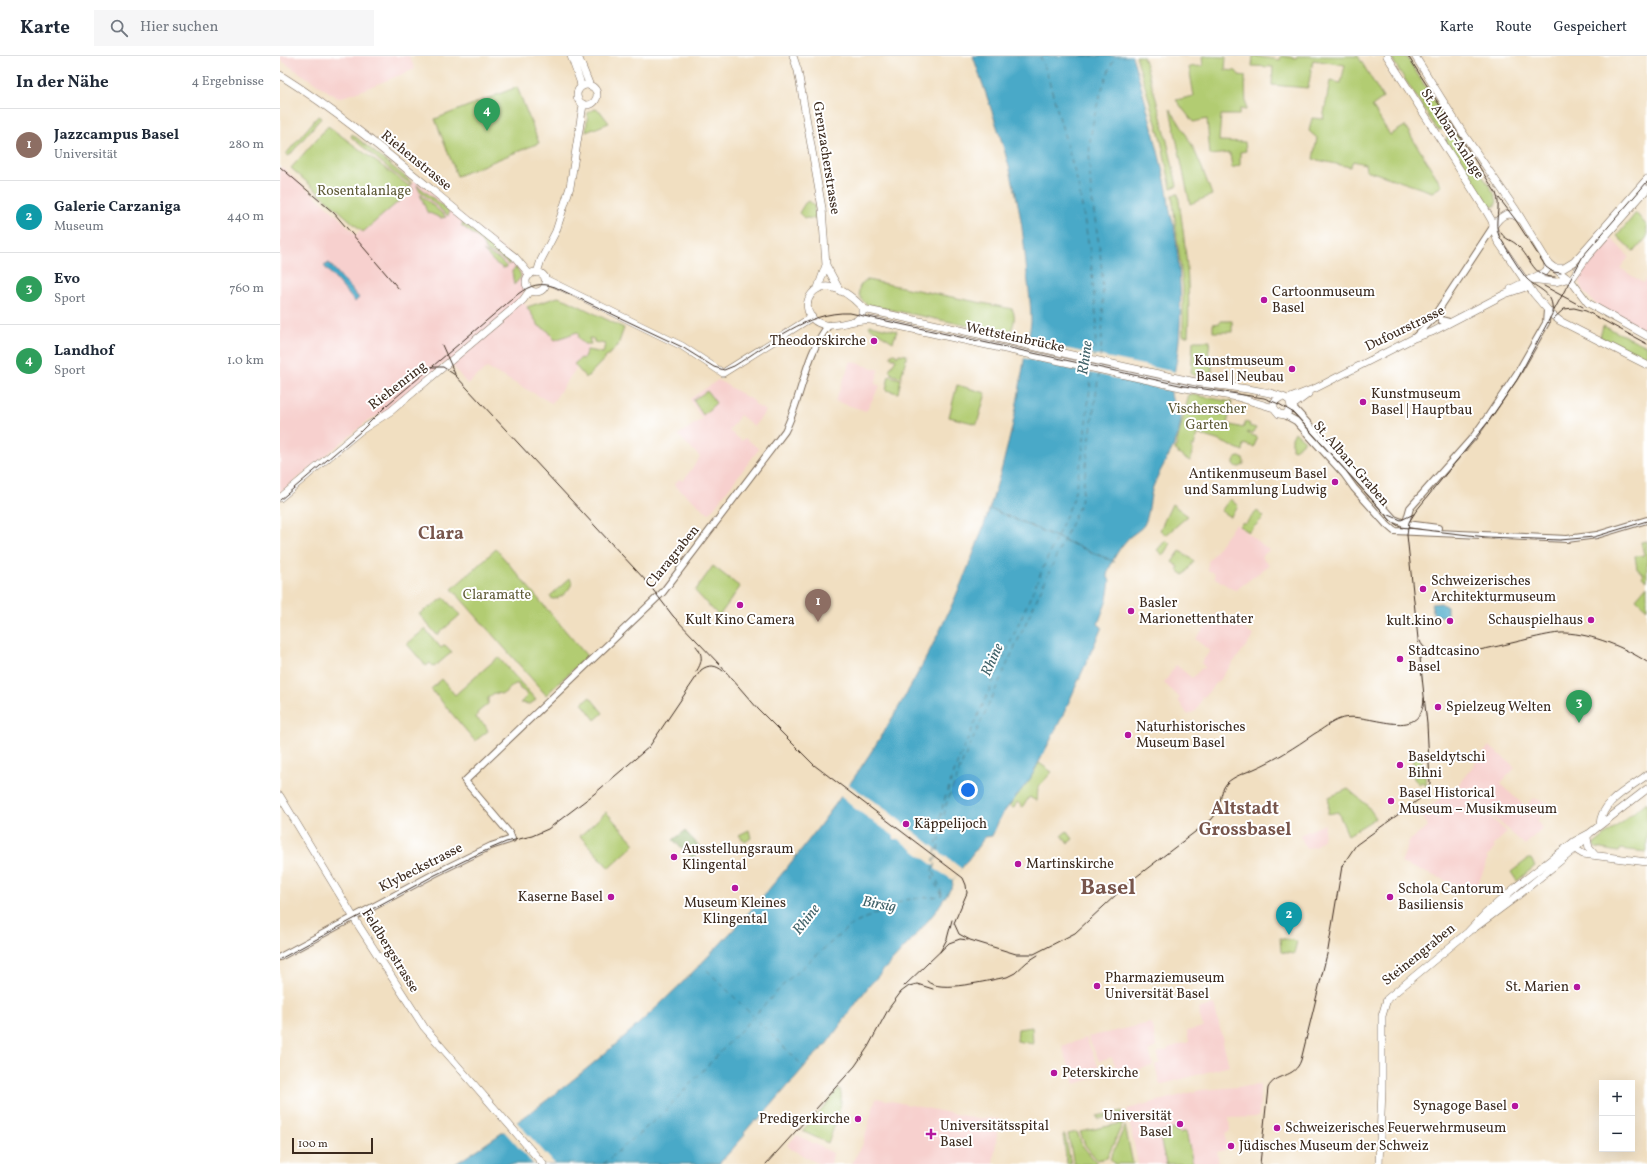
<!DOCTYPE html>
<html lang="de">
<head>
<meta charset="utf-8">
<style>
  :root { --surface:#fff; --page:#f6f6f7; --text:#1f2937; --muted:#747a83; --line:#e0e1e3; --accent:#0f766e }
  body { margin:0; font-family:Vollkorn,serif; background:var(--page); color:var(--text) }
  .controls { position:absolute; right:12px; bottom:12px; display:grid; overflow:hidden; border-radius:0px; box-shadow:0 4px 16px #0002 }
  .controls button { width:36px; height:36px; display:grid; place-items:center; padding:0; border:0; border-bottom:1px solid var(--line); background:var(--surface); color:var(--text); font:20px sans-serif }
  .scale { position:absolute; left:12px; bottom:10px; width:81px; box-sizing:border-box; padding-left:4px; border:2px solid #3b2a1e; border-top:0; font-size:11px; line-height:14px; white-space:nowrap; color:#3b2a1e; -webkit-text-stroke:3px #fff; paint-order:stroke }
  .you { position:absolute; left:688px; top:734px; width:14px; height:14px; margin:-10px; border:3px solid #fff; border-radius:50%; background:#1a73e8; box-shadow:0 0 0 6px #1a73e833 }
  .badge { display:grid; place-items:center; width:26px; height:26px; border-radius:50%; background:var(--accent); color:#fff; font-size:13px; font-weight:700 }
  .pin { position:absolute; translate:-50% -33px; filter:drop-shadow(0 1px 2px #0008) }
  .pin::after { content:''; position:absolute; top:21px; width:14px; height:12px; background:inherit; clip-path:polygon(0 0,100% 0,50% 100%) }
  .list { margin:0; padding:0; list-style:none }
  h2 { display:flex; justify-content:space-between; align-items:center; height:52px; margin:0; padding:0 16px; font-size:17px }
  h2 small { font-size:13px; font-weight:400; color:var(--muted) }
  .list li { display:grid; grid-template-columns:26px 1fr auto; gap:12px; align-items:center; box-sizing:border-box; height:72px; padding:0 16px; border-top:1px solid var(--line) }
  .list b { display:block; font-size:15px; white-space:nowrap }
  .list p { margin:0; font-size:13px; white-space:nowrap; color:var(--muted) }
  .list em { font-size:13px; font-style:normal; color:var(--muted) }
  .icon { flex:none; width:22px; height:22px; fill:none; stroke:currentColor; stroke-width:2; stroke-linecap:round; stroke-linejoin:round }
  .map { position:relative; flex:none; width:1367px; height:1108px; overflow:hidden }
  header { display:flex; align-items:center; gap:24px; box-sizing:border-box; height:56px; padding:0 20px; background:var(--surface); border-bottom:1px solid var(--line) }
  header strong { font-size:19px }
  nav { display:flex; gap:22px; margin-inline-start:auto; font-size:14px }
  .search { width:280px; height:36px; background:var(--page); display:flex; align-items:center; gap:10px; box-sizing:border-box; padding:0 14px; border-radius:0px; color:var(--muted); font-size:15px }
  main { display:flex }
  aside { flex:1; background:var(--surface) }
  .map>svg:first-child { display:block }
  .built { fill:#f7d0ce }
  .green { fill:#b2cc72; stroke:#767b48 }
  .forest { fill:#8db064; stroke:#646d41 }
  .water { fill:#49a9c8; stroke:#426a73 }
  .pier { fill:#f1dfc1 }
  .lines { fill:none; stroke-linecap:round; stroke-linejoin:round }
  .ferry { stroke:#41636a; stroke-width:1; stroke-dasharray:5 4; stroke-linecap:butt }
  .tertiary-casing { stroke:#7b6957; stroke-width:8 }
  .secondary-casing { stroke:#7b6957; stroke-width:8 }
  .tertiary { stroke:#fff; stroke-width:6 }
  .secondary { stroke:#fff; stroke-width:7 }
  .tram { stroke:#3b2a1e; stroke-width:1 }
  .poi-dot { fill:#b5179e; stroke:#fff; stroke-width:1.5 }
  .labels { text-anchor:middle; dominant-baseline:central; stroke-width:4; stroke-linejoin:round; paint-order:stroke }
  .street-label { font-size:14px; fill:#3b2a1e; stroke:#fff }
  .park-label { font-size:14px; fill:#5f5b37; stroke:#fff }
  .poi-label { font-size:14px; fill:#3b2a1e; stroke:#fff; text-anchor:start }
  .water-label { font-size:15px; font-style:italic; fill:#41636a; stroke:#fff }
  .district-label { font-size:18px; font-weight:bold; fill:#78564c; stroke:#fff }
  .town-label { font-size:22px; font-weight:bold; fill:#78564c; stroke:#fff }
</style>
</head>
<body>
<header>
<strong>Karte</strong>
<div class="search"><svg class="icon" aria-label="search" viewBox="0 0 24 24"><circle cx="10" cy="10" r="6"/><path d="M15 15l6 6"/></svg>Hier suchen</div>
<nav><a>Karte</a><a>Route</a><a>Gespeichert</a></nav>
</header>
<main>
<aside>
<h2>In der Nähe<small>4 Ergebnisse</small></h2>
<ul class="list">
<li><span class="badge" style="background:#8d6e63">1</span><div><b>Jazzcampus Basel</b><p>Universität</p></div><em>280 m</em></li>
<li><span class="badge" style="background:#0f9aa8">2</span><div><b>Galerie Carzaniga</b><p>Museum</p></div><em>440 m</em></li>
<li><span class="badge" style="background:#2e9e5b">3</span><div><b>Evo</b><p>Sport</p></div><em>760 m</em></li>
<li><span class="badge" style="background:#2e9e5b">4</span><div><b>Landhof</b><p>Sport</p></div><em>1.0 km</em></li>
</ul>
</aside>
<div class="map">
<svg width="1367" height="1108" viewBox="0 0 1367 1108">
  <rect width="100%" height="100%" fill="#fff"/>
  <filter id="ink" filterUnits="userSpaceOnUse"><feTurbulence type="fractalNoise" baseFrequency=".025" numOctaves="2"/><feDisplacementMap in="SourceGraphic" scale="8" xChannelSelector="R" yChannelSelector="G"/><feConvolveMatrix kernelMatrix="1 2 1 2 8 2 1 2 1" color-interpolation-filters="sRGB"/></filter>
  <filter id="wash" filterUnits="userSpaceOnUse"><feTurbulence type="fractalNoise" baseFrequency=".012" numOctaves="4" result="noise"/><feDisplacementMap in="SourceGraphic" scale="16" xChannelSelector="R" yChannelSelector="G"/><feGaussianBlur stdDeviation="0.9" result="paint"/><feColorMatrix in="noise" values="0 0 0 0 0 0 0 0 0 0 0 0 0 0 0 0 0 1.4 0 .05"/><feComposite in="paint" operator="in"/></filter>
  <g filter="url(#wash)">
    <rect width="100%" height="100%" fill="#f1dfc1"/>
    <!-- built -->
    <path class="built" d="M0 0H129L135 13 72 38 58 42 0 4Z
      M2 111 58 160 76 179 125 137 135 123 233 201 247 219 244 237 240 242 252 257 255 263 254 264 259 270 268 275 275 284 297 276 298 281 304 288 308 289 306 299 303 304 295 308 297 311 272 347 207 312 187 328 168 304 107 356 89 364 0 437V114Z
      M1328 179 1349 201 1340 212 1363 227 1367 221V277L1318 250 1305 237 1301 229 1299 218 1303 209Z
      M571 305 599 314 595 328 600 330 586 355 555 345Z
      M438 324 475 346 474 348 486 355 474 370 460 359 449 375 462 385 465 382 479 393 429 458 394 429 399 423 403 425 420 401 398 379 422 363 410 343Z
      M955 468 989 494 981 501 989 509 956 534 952 533 934 521 935 518 928 514V506Z
      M936 558 945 559 952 563 974 580 940 623 924 641 922 640 917 654 908 659 898 644 900 642 884 627 896 609 912 622 922 612 924 613 925 611 921 607 930 595 915 583Z
      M1209 690 1235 711 1220 728 1246 751 1253 742 1270 748 1257 765 1262 772 1245 789 1178 729Z
      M1173 731H1177L1227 776 1213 790 1215 792 1206 801 1208 803 1195 836 1121 807 1129 785 1148 771 1141 759Z
      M1045 768 1043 783 1035 791 1026 792 1020 779Z
      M934 948 949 1010 880 1029 875 1009 880 1007 878 997 888 994V992L909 986 907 975 923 971 918 953Z
      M871 967 877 991 869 994 873 1009 848 1017 844 1015 838 1017 832 1001 819 1005 808 981Z
      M806 982 822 1019 795 1028 782 990Z
      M980 1029 979 1061 949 1062 950 1075 946 1077 945 1094 937 1096 939 1108H858L847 1053 921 1034Z
      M596 1042 695 1062 719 1063 713 1108H571L582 1090Z
      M517 1079 553 1097 551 1108H539L511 1093 507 1089Z"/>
    <!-- green -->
    <path class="green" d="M856 0H863C877 43 888 86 897 130L891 132 881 84Z
      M922 0 946 1 945 14 956 15 959 19 965 20 966 54 960 53 959 59H941L939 85 965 86 966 95 960 96V109L952 112 950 97 930 99 927 63 913 66 896 44 914 40 909 11 923 10Z
      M973 0 1000 4 1001 0 1016 2 1017 0H1078L1103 42 1092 50 1110 79 1125 70 1162 130 1152 136 1086 114 1085 108 1073 105 1070 111 1033 103 1037 82 1029 75 1032 62 1043 63 1050 25 1061 27 1065 9 1033 4 1028 32 992 29 993 11 972 10Z
      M1110 0H1126L1167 65 1166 72 1159 74 1156 72Z
      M237 31 259 87 177 120 155 63Z
      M315 53 320 55 329 67 306 76 308 56Z
      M890 53C911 83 920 105 932 139L910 148Z
      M38 60 41 62 9 100 6 98Z
      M48 70 133 133 131 138 125 140 83 176 11 112Z
      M72 78 129 124 132 129 113 116 71 81Z
      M1171 78 1177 80 1215 139 1217 145 1215 150 1211 151 1207 149 1166 86 1167 81Z
      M137 129 169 155 168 160 139 134Z
      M140 138 166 161 161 162 147 156Z
      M898 138C905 186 911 230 908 280H903V231L892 139Z
      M529 145 534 149 536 163 524 162 519 157 525 147Z
      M1356 157 1367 170V181L1356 194 1353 195 1337 180Z
      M183 167 227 200 230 203 229 209 217 199 208 196 198 182 181 169Z
      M203 195 219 203 227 211 223 212 214 206Z
      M236 211 240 217 241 221 234 229 232 215Z
      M587 224 732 253C737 261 733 271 729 278L588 249C577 243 575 229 587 224Z
      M278 241 287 244 344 272 338 289 306 322 294 308 301 302 303 303 307 294 323 297 325 288 314 286V283L309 282 311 288H304L298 281 299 278 297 276 275 284 268 275 259 270 247 251Z
      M940 265H952V276H933V268L940 267Z
      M590 269 617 275 613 286 589 271Z
      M1323 270 1367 290V306L1320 281Z
      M913 285H930L928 300 932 301V324L911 318Z
      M611 298H615L617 301 619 298 627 299 621 321 613 319 609 314 616 303 611 302Z
      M609 320 621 323 618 337 606 334Z
      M677 329 706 337 697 368 669 361Z
      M427 335 436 347 423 359 413 344Z
      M909 338 952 346 947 368 963 372 966 366 970 368 969 370 976 372 973 377 968 376 967 377 977 381 974 391 964 388 963 395 937 384 917 378 914 390 911 391 913 393 910 405 898 398V395L895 394Z
      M1015 376 1025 385 1015 394 1012 393V382Z
      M954 406a5 5 0 1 1 10 0a5 5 0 1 1-10 0Z
      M950 443 958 450 950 461 941 455Z
      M892 448 908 460 886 479 880 474Z
      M977 455 984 461 969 476 959 470 963 466 965 468Z
      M886 484 890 488 883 499 877 494Z
      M1367 485V525L1362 521 1364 518 1357 513 1355 500 1364 499 1361 486Z
      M216 493 306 599 307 600 266 639 172 533Z
      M900 495 914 505 904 519 897 514 899 511 892 506Z
      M433 510 460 531 439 560 415 535Z
      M290 522 292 527C290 534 280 544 272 543L270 540Z
      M1367 530V553L1356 543Z
      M164 542 180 559 157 579 139 558Z
      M145 573 161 592 165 589 172 596 154 611 150 607 146 610 127 588Z
      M218 601 256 644 250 648 240 647 247 640 245 636 240 633 238 628H235L223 638 214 637 208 642V648L198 656 196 662 205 669 208 675 195 685 151 633 162 623 175 639Z
      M310 641 323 657 315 664 302 647Z
      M1132 694 1140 695 1147 731 1142 726 1139 728 1134 723Z
      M759 707 772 716 758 731 757 745 749 741 743 751 737 746 734 752 729 750 750 723Z
      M1068 733 1087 749 1096 762 1068 779 1058 756 1048 758 1049 741Z
      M1367 746V796L1340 793 1338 796 1316 792 1313 789Z
      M326 756 355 788 329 812 300 780Z
      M469 774 471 782 465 786 459 779Z
      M787 775 793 783 788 787 782 779Z
      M1248 803H1251L1255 810 1237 825 1231 816Z
      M1000 882 1017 885 1014 898 1001 896Z
      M752 971 753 988 737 985 738 973Z
      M558 1033H560C565 1049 553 1072 548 1087L522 1075 541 1055Z
      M842 1055 843 1058 818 1063 817 1060Z
      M843 1067 827 1102 817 1104 805 1089 800 1076Z
      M845 1070 853 1108H834L830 1103Z
      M894 1073 900 1077 906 1075 913 1108H886L879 1077Z
      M797 1076 802 1089 816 1106 815 1108H794L788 1078Z
      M783 1079H785L791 1108H787Z"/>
    <!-- forest -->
    <path class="forest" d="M405 775 422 793 413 802 393 784Z"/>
    <!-- water -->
    <path class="water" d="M693 0H852C865 41 875 83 885 124 889 139 888 155 894 169 900 211 903 252 898 294 897 308 892 322 891 336 890 347 902 353 901 364 898 391 882 407 873 431 869 443 870 458 864 469 860 475 850 479 846 485 837 495 831 507 827 519L830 525 827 544 818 568 822 571 785 655 769 687 750 723 721 760 712 780 705 781 672 825 673 829 656 855 635 880 588 931 545 990 532 1002 477 1066 475 1064 464 1077 465 1079 439 1108H175C424 951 660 674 729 384 737 353 741 323 746 292 748 283 750 275 751 266 751 250 749 234 747 219 745 197 743 175 739 153 729 101 710 50 693 0Z
      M49 207 79 242 75 246 44 210Z
      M1161 547 1167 551V560H1154L1151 548Z"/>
    <!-- pier -->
    <path class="pier" d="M746 284 896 316 893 335 743 302Z
      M567 727 605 753 682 813 673 824 655 813V811L618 783H614V780L574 752 559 739Z
      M236 1065 275 1108H253L223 1074Z"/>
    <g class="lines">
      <!-- ferry -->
      <path class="ferry" d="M760 0 766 14 798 128 810 196 817 270 814 301
        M820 302C824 267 824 231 820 196 815 160 807 124 810 87 813 56 823 28 835 0
        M710 453 835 506 714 454 827 503
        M662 838 654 816 666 749 683 705 801 446 819 317
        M662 840 653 823 652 816 663 748 679 703 793 444 802 401 812 315
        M427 914 524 1011
        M323 1108 381 1059 509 923 570 870 623 844 661 840"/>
    </g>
  </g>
  <g filter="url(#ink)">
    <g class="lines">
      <!-- tertiary casing -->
      <g class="tertiary-casing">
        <path id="tertiary" d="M1158 255 1161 264 1169 266
          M1136 280 1151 265 1213 171
          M1012 350 1114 463 1127 468 1158 472
          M1005 359 1016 365 1064 418 1074 432 1107 469 1114 475 1287 483 1317 479 1367 464
          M1125 470 1130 452 1194 380 1209 359 1238 316 1266 267 1267 254
          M0 901 154 818 211 790 232 783 230 778 185 725 383 536 505 375C522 342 525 297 549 269"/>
      </g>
      <!-- secondary casing -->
      <g class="secondary-casing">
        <path id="secondary" d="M291 0 300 25 301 31
          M298 0 310 30
          M513 0 518 15 542 152 546 209 538 232
          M1107 0 1205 153 1212 165 1217 184 1254 238 1272 259 1280 265 1367 309
          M1135 0 1183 77 1236 154 1269 208 1292 226 1308 247 1367 280
          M0 19C84 72 157 141 235 201L250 219
          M297 39a10 10 0 1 1 20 0a10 10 0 1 1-20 0Z
          M1213 171C1220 160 1228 153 1240 163
          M546 209 560 235
          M1275 212H1284L1294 206 1367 123
          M246 226a10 10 0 1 1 20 0a10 10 0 1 1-20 0Z
          M257 217 261 204 276 175 290 131 303 49
          M265 223 402 290 443 317 532 261
          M1250 223 1276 226 1293 221 1307 201 1367 133
          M1231 233 1265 216 1268 212 1267 205
          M583 253C694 276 805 303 916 326 936 330 999 334 1010 345L1011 352 1005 359 999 358 994 352V346L1001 341
          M577 264 582 259V251C534 200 508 261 545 269 559 271 576 262 591 264L905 332 957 341 994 352
          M1008 343 1036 332 1134 282 1152 276 1225 238 1249 230
          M1012 350 1028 338
          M0 442 80 375 111 355 243 244 250 234
          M0 740 77 867 144 971 263 1108
          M1320 769C1320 746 1350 732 1367 719
          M1307 782 1309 792 1315 799
          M1295 789 1298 795 1303 798 1367 806
          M1193 873 1236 841 1296 792 1310 777 1367 733
          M1099 1108 1102 1033V960L1107 943 1188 876 1205 858 1237 830 1295 785 1310 777"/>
      </g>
      <!-- tertiary -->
      <use href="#tertiary" class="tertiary"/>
      <!-- secondary -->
      <use href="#secondary" class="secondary"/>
      <!-- tram -->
      <path class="tram" d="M1128 0 1216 137C1222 151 1213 166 1219 180 1227 193 1236 209 1246 222 1257 234 1275 235 1272 257
        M0 111 54 157 119 233
        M1219 142 1235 163 1266 211 1273 216 1281 217
        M1221 177C1225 184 1233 184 1238 190 1252 203 1253 222 1275 221
        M1264 230 1303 251
        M1273 263 1284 253 1294 252 1306 255 1367 288
        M162 289 175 318
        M151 311H163L175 319 367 526 393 560 440 609 478 653 534 709 683 822 686 829 687 837 674 867 679 878 690 884 736 898H754L795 877 852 824 932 763C943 751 938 737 947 727 954 720 965 717 974 713 995 704 1015 691 1034 678 1043 673 1051 666 1060 663 1086 653 1142 691 1144 642
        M0 444 80 376 108 348 238 238C250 229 261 226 275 231L402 291 434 311 444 314 454 310C490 288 526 255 570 257L904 330 984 342 999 348 1014 357 1111 465 1120 471 1206 481 1280 484 1314 481 1367 465
        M1109 459 1121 464 1134 458
        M1140 585C1151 618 1258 575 1285 577 1312 578 1344 591 1367 606
        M416 590C424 599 422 607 416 616
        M660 896 667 883 672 864
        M0 903 155 819 198 798 226 786 252 780 268 773 314 738 369 691 421 614C429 608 436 609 443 615
        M647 925C659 938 709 924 727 921L735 917 747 906 758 899
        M624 930 669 887 680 883 688 884
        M486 1108 575 1010 588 991 609 952 621 936 629 930 637 928 653 933
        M980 1108 988 1032C995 1017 1015 1023 1021 1004L1048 894 1062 810 1076 789 1141 742 1147 736 1150 727 1147 668 1127 479 1129 466 1136 455 1208 366 1237 324 1303 200 1367 126"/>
    </g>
  </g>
  <!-- markers -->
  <g class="poi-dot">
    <circle cx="984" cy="244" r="4"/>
    <circle cx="594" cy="285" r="4"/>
    <circle cx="1012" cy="313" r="4"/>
    <circle cx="1083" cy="346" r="4"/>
    <circle cx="1055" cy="426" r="4"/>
    <circle cx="1143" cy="533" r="4"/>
    <circle cx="460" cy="549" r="4"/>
    <circle cx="851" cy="555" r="4"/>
    <circle cx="1311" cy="564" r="4"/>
    <circle cx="1170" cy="565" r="4"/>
    <circle cx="1120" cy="603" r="4"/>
    <circle cx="1158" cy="651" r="4"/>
    <circle cx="848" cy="679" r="4"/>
    <circle cx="1120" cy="709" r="4"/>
    <circle cx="1111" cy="745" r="4"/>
    <circle cx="626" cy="768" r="4"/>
    <circle cx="394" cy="801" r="4"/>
    <circle cx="738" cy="808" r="4"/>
    <circle cx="455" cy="832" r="4"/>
    <circle cx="331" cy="841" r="4"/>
    <circle cx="1110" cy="841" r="4"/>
    <circle cx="817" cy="930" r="4"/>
    <circle cx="1297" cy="931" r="4"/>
    <circle cx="774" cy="1017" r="4"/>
    <circle cx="1235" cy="1050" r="4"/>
    <circle cx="578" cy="1063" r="4"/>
    <circle cx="900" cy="1068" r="4"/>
    <circle cx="997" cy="1072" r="4"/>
    <path d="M649 1072h4v4h4v4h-4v4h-4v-4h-4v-4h4z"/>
    <circle cx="951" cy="1090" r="4"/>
  </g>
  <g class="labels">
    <!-- street labels -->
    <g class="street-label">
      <text transform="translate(1172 78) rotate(57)">St. Alban-Anlage</text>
      <text transform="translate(546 102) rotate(81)">Grenzacherstrasse</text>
      <text transform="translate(136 105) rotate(39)">Riehenstrasse</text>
      <text transform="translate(1125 273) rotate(-26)">Dufourstrasse</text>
      <text transform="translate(735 282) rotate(12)">Wettsteinbrücke</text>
      <text transform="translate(118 330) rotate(-38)">Riehenring</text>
      <text transform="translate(1071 408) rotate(49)">St. Alban-Graben</text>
      <text transform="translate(393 501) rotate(-51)">Claragraben</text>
      <text transform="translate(141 812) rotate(-27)">Klybeckstrasse</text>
      <text transform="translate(110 895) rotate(58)">Feldbergstrasse</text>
      <text transform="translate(1139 899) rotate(-39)">Steinengraben</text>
    </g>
    <!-- park labels -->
    <g class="park-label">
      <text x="84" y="135">Rosentalanlage</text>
      <text x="927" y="353">Vischerscher<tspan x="927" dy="16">Garten</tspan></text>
      <text x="217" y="539">Claramatte</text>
    </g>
    <!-- poi labels -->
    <g class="poi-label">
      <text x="992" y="236">Cartoonmuseum<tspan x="992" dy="16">Basel</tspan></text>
      <text x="586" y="285" text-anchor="end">Theodorskirche</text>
      <text x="1004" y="305" text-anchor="end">Kunstmuseum<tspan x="1004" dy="16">Basel | Neubau</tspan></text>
      <text x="1091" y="338">Kunstmuseum<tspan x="1091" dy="16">Basel | Hauptbau</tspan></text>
      <text x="1047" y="418" text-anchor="end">Antikenmuseum Basel<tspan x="1047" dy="16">und Sammlung Ludwig</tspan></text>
      <text x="1151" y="525">Schweizerisches<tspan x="1151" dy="16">Architekturmuseum</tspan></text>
      <text x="859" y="547">Basler<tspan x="859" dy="16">Marionettenthater</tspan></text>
      <text x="460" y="564" text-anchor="middle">Kult Kino Camera</text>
      <text x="1303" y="564" text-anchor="end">Schauspielhaus</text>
      <text x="1162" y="565" text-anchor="end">kult.kino</text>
      <text x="1128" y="595">Stadtcasino<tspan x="1128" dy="16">Basel</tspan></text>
      <text x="1166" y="651">Spielzeug Welten</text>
      <text x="856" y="671">Naturhistorisches<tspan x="856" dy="16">Museum Basel</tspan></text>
      <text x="1128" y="701">Baseldytschi<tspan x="1128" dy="16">Bihni</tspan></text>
      <text x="1119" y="737">Basel Historical<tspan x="1119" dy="16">Museum – Musikmuseum</tspan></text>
      <text x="634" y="768">Käppelijoch</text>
      <text x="402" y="793">Ausstellungsraum<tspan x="402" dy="16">Klingental</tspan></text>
      <text x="746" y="808">Martinskirche</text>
      <text x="1118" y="833">Schola Cantorum<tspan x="1118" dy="16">Basiliensis</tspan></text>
      <text x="323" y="841" text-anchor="end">Kaserne Basel</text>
      <text x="455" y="847" text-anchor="middle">Museum Kleines<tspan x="455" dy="16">Klingental</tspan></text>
      <text x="825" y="922">Pharmaziemuseum<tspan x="825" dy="16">Universität Basel</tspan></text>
      <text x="1289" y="931" text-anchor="end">St. Marien</text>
      <text x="782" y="1017">Peterskirche</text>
      <text x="1227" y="1050" text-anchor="end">Synagoge Basel</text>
      <text x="892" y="1060" text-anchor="end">Universität<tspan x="892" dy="16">Basel</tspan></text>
      <text x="570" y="1063" text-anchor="end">Predigerkirche</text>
      <text x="660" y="1070">Universitätsspital<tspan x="660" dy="16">Basel</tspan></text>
      <text x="1005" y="1072">Schweizerisches Feuerwehrmuseum</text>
      <text x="959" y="1090">Jüdisches Museum der Schweiz</text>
    </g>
    <!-- water labels -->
    <g class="water-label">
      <text transform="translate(806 302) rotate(-82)">Rhine</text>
      <text transform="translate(713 604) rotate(-66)">Rhine</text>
      <text transform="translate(599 849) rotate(10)">Birsig</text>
      <text transform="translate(527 864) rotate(-52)">Rhine</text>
    </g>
    <!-- district labels -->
    <g class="district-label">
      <text x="161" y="478">Clara</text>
      <text x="965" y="753">Altstadt<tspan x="965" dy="21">Grossbasel</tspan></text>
    </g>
    <!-- town labels -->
    <g class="town-label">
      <text x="828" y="832">Basel</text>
    </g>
  </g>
</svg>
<div class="controls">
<button>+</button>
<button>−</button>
</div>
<div class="scale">100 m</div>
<div class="you"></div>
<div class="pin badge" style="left:538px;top:566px;background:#8d6e63">1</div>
<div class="pin badge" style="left:1009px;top:879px;background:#0f9aa8">2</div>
<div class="pin badge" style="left:1299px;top:667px;background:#2e9e5b">3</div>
<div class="pin badge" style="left:207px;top:75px;background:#2e9e5b">4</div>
</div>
</main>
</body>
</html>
